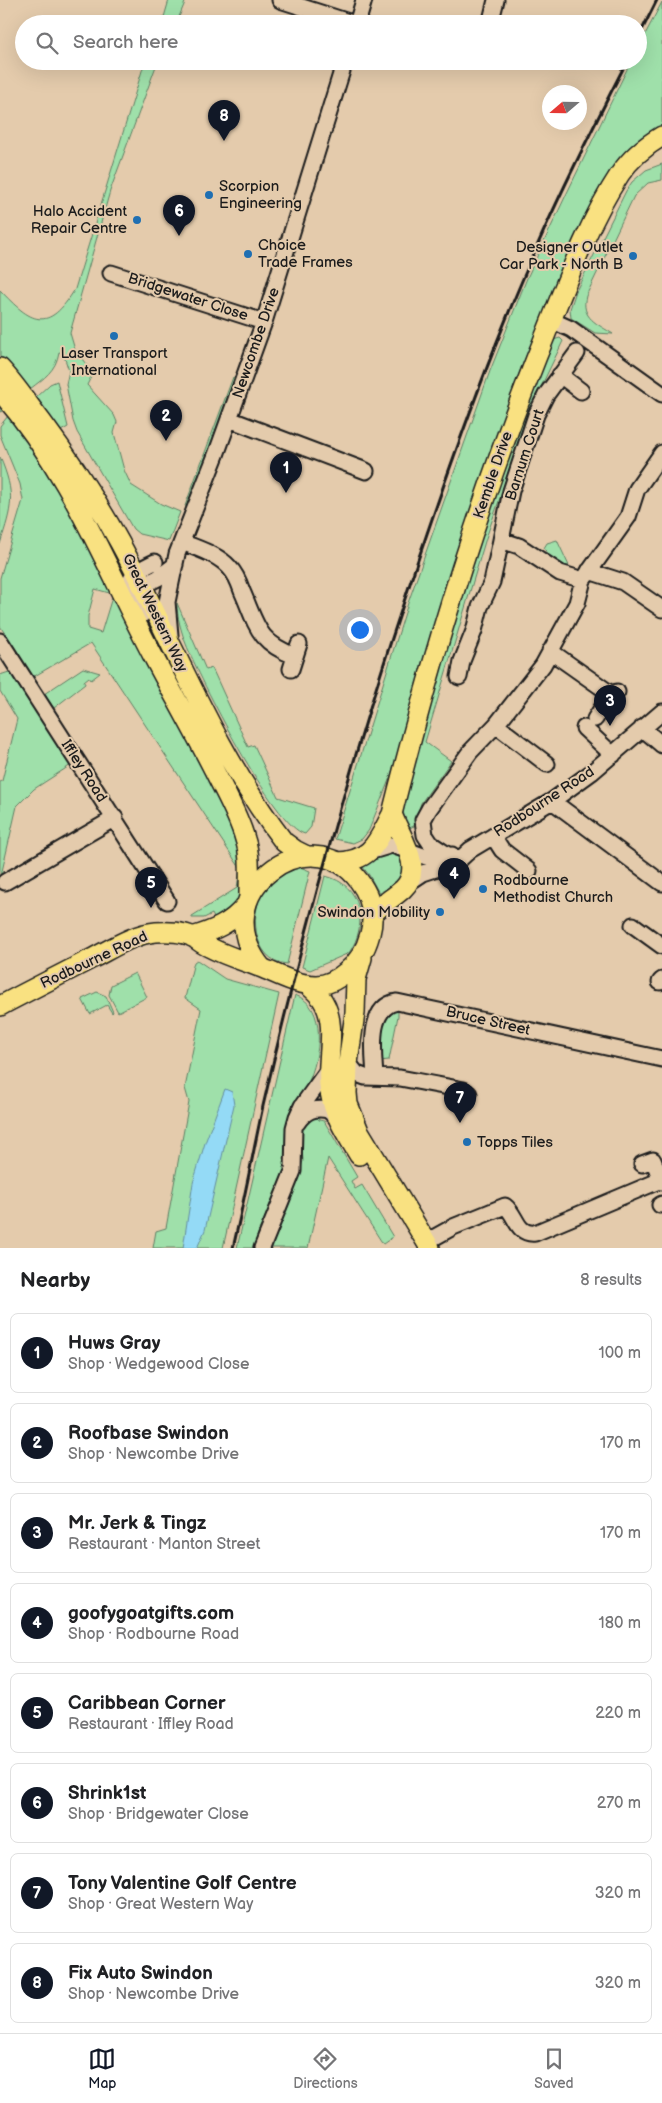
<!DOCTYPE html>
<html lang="en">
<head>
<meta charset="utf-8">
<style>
  :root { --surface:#fff; --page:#f2f2f2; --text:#202124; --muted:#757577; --line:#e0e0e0; --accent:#111827 }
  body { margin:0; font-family:"Balsamiq Sans",sans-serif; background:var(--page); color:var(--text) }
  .compass { position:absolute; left:542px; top:85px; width:45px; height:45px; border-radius:50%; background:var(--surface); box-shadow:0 5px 20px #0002; rotate:250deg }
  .you { position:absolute; left:359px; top:629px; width:18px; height:18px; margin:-12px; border:4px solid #fff; border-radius:50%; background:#1a73e8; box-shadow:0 0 0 8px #1a73e833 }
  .badge { display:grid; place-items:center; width:32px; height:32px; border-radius:50%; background:var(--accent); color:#fff; font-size:16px; font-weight:700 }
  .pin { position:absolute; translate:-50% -41px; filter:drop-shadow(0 1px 2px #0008) }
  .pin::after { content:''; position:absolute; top:26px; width:18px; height:15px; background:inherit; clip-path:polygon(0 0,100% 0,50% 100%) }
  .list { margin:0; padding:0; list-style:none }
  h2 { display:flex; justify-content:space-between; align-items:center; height:65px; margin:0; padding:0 20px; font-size:21px }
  h2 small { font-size:16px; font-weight:400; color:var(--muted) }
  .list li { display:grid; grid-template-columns:32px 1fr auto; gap:15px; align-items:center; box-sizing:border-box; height:80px; margin:0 10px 10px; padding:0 10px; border:1px solid var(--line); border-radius:8px }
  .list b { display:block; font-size:19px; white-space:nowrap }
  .list p { margin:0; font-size:16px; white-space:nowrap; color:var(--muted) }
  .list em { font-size:16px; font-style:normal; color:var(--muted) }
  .icon { flex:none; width:28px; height:28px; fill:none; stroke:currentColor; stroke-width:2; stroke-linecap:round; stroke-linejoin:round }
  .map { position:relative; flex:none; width:662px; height:1248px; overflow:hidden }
  .search { position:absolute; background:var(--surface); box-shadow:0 5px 20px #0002; left:15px; right:15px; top:15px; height:55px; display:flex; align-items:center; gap:12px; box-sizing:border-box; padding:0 18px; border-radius:28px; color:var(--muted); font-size:19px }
  .sheet { height:785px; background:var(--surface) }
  nav { display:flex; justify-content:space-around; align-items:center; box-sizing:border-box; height:70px; border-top:1px solid var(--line); background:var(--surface); font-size:14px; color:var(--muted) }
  nav a { display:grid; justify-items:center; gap:2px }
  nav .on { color:var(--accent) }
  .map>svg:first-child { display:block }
  .green { fill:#9fe0aa; stroke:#5e7e63; fill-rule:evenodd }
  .water { fill:#94daf6; stroke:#648e9f }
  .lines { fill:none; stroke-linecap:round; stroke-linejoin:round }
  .minor-casing { stroke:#1c1c1c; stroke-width:19 }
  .major-casing { stroke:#1c1c1c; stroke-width:22 }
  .minor { stroke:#e4cbac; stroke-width:15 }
  .major { stroke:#f9e181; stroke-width:19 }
  .rail { stroke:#1c1c1c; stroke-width:3 }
  .poi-dot { fill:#1f6fb2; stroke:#e4cbac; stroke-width:2 }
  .labels { text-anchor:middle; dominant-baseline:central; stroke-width:4; stroke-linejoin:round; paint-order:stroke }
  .poi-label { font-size:15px; fill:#1c1c1c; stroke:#e4cbac; text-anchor:start }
  .street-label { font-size:15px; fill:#1c1c1c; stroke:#e4cbac }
</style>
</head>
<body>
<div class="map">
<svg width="662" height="1248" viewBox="0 0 662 1248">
  <rect width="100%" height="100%" fill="#e4cbac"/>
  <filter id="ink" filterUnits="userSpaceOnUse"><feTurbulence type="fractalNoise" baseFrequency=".02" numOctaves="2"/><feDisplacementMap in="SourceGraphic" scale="10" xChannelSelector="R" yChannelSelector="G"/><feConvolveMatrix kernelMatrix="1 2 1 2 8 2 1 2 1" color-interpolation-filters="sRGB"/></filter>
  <g filter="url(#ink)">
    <!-- green -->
    <path class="green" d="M169 0H186L176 24H162Z
      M662 2V128L563 272 523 363 507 406 461 546 391 775 369 830 362 839 353 843 335 839 408 603 490 371 527 278 566 195 631 61H638V48Z
      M145 61H156V66L110 191 70 333 75 350 93 373 87 385 114 415 117 422 114 433 124 470 131 485 161 504 180 512 169 541 139 534 133 529 77 432 73 421 66 384 69 371 63 353 59 352C56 371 44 378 30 389L22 380 19 382 0 359V290C31 323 48 334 75 289Z
      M662 164V180L648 183 634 196 586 296C580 318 598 324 613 334L595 333 571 318 570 309 576 291 626 191 632 182 646 170Z
      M560 338 563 341 526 418 513 461 486 538 425 742 451 761 421 803 414 826 407 829 403 811 405 797 443 656 496 490 553 340Z
      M233 377 236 379 190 508 185 506Z
      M57 381 68 427 59 432 39 407 42 405 36 397 50 384Z
      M0 400 56 476 201 758 242 849 238 899 233 907 215 920 212 914 204 918H192V916L237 888 240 868 91 643 33 677 0 626V578L23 500 20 484 0 435V426L8 416 4 410 0 412ZM95 589 113 594 101 633 88 629V616Z
      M0 457C16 495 12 507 0 544Z
      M557 540 570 568C558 567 550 559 544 548L547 543Z
      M177 603 206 670 212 668 248 747 254 745 278 797 314 808 311 827 305 834C274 827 199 677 186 644 181 631 177 617 177 603Z
      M83 668 100 673 91 680 89 677 84 681 85 684 54 708 44 694Z
      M12 671 71 765 34 789 17 806 0 880V782L2 781 17 719 0 691V675Z
      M397 852 408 867 398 883 379 893 369 875 362 866 385 853Z
      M300 867 310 871 287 964C251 961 248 908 267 886 275 876 288 870 300 867Z
      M325 876C362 884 369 924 349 953L310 970 302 967Z
      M197 960 225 979 279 994 223 1248H153L156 1231 166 1228 189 1102 185 1088 201 1009 185 998 194 962Z
      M135 973 147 997 118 1012 109 995 111 985Z
      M97 992 106 996 113 1012 112 1013 107 1005 90 1014 82 999Z
      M295 995C328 1006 320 1058 308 1083L310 1086 291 1111 288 1160 283 1179 259 1230 254 1248H237Z
      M398 1008V1016L389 1060 379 1061 378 1039 387 1011Z
      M315 1113 319 1120 324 1121 357 1177 351 1181 355 1189 362 1185 393 1237 383 1244 328 1158 308 1248H271L289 1204 303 1161 300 1126Z"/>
    <!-- water -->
    <path class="water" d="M225 1089 232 1092 234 1105 205 1230 197 1248H183L193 1183 205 1143Z"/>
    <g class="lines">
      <!-- minor casing -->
      <g class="minor-casing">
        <path id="minor" d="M280 0 355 24
          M357 24 364 0
          M490 24 496 0
          M111 273 264 322
          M551 320 571 329 662 394
          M577 353 546 395 536 415 511 491 501 540 519 546 560 573 583 580
          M560 375 581 391
          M229 419 366 471
          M182 542C198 549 217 554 229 567 236 574 239 582 242 591 257 625 257 642 295 656
          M589 571 623 582 662 609
          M142 586 158 578 175 565
          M142 615C128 585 120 578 155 562
          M170 635 167 602 177 554 216 455 264 322 345 61
          M0 641 167 901
          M550 651 611 694
          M291 669 299 644
          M459 677 462 661 474 631 480 607 492 582 501 540
          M595 719 611 694 617 692
          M496 725 547 764
          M584 728 613 755
          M642 728 662 745
          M552 801 662 883
          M493 836 502 850 529 871
          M369 852 392 845 429 858H439L452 855
          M449 856 431 844 425 835 423 820 429 809 470 752 496 725 543 665 577 603 583 580 628 517 637 489 662 453
          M5 882 115 818
          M408 883 423 873 457 862 470 850 552 801 592 772 662 712
          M633 925 662 946
          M660 982 662 980
          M348 1063 357 1074 365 1077 400 1078 464 1090 469 1094
          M375 1077C374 1055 366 1007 397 1002L662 1059
          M297 1123C305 1111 314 1107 328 1110L338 1119
          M642 1164 653 1160 662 1182
          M660 1205 662 1204
          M426 1242 453 1227 505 1206C517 1215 516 1235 535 1233L661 1180
          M262 1248 293 1171 294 1128 297 1117 302 1106 328 1070"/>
      </g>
      <!-- major casing -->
      <g class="major-casing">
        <path id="major" d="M0 368C16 385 28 404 42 422 71 461 97 501 120 543 174 643 214 751 284 842L295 850 307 856
          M0 391C70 472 104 563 153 656 174 696 197 736 217 776 227 796 239 817 245 839 251 857 249 876 249 895
          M336 862C372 862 378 840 392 814 431 658 478 505 537 356 562 295 584 229 620 174 630 159 647 145 662 136
          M373 914C382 904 393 898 403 889 425 868 400 836 392 814
          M192 937C213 931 232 923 245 906
          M362 958 356 979 355 1013 348 1063 347 1093 348 1104 359 1131 430 1248
          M307 984C312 989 319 994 323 1001 339 1027 324 1063 330 1092 334 1116 347 1135 359 1155
          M0 1006C30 990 60 975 91 959 111 949 133 934 156 932 167 931 184 932 193 937 199 941 203 945 209 947 226 956 244 961 262 968 279 975 297 985 316 985 327 985 338 979 346 972 359 962 366 949 370 934 375 915 371 897 359 881 311 815 201 893 262 968"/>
      </g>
      <!-- minor -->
      <use href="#minor" class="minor"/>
      <!-- major -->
      <use href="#major" class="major"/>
      <!-- rail -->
      <path class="rail" d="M638 38 657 0
        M233 1248C244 1201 253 1153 263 1106 309 907 365 711 432 519 462 432 494 344 531 260 560 192 593 127 627 61"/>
    </g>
  </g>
  <!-- markers -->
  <g class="poi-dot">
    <circle cx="209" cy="195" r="5"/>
    <circle cx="137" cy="220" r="5"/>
    <circle cx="248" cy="254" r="5"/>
    <circle cx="633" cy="256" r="5"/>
    <circle cx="114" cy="336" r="5"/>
    <circle cx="483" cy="889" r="5"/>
    <circle cx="440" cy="912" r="5"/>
    <circle cx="467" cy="1142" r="5"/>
  </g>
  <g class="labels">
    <!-- poi labels -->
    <g class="poi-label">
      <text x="219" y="186">Scorpion<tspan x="219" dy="17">Engineering</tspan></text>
      <text x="127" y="211" text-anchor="end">Halo Accident<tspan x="127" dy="17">Repair Centre</tspan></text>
      <text x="258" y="245">Choice<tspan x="258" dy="17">Trade Frames</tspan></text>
      <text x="623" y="247" text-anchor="end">Designer Outlet<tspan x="623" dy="17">Car Park - North B</tspan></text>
      <text x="114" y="353" text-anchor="middle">Laser Transport<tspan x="114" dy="17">International</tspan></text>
      <text x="493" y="880">Rodbourne<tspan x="493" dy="17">Methodist Church</tspan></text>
      <text x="430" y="912" text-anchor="end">Swindon Mobility</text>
      <text x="477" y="1142">Topps Tiles</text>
    </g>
    <!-- street labels -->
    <g class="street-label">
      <text transform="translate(188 297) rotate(18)">Bridgewater Close</text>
      <text transform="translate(256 343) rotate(-71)">Newcombe Drive</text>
      <text transform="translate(525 455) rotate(-72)">Barnum Court</text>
      <text transform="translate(493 475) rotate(-71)">Kemble Drive</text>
      <text transform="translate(155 613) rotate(64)">Great Western Way</text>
      <text transform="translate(84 771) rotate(57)">Iffley Road</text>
      <text transform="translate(544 802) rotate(-33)">Rodbourne Road</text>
      <text transform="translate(94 960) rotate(-25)">Rodbourne Road</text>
      <text transform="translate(488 1021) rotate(13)">Bruce Street</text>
    </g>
  </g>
</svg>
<svg class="compass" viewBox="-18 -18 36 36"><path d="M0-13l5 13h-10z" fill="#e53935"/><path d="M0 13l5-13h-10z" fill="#757577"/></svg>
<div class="you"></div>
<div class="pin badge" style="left:286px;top:493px">1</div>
<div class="pin badge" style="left:166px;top:441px">2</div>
<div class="pin badge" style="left:610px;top:726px">3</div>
<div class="pin badge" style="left:454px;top:899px">4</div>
<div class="pin badge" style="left:151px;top:908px">5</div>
<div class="pin badge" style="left:179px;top:236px">6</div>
<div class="pin badge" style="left:460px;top:1123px">7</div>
<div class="pin badge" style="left:224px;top:141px">8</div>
<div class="search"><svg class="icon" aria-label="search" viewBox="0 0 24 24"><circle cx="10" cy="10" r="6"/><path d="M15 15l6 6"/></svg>Search here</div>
</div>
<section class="sheet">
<h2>Nearby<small>8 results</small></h2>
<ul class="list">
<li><span class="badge">1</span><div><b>Huws Gray</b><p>Shop · Wedgewood Close</p></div><em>100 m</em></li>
<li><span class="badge">2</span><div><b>Roofbase Swindon</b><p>Shop · Newcombe Drive</p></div><em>170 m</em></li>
<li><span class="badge">3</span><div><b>Mr. Jerk &amp; Tingz</b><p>Restaurant · Manton Street</p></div><em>170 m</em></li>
<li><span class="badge">4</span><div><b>goofygoatgifts.com</b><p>Shop · Rodbourne Road</p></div><em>180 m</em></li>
<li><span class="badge">5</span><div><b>Caribbean Corner</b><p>Restaurant · Iffley Road</p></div><em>220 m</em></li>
<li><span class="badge">6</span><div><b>Shrink1st</b><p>Shop · Bridgewater Close</p></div><em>270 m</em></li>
<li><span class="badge">7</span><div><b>Tony Valentine Golf Centre</b><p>Shop · Great Western Way</p></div><em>320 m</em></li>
<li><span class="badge">8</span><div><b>Fix Auto Swindon</b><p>Shop · Newcombe Drive</p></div><em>320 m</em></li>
</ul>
</section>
<nav>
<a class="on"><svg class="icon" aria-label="map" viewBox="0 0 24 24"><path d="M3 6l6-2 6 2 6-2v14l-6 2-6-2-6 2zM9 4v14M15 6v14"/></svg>Map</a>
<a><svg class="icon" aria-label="directions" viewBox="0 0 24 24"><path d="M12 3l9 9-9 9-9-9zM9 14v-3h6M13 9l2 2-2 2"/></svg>Directions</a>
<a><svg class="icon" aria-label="saved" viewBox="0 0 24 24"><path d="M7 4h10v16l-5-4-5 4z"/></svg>Saved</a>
</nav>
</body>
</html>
